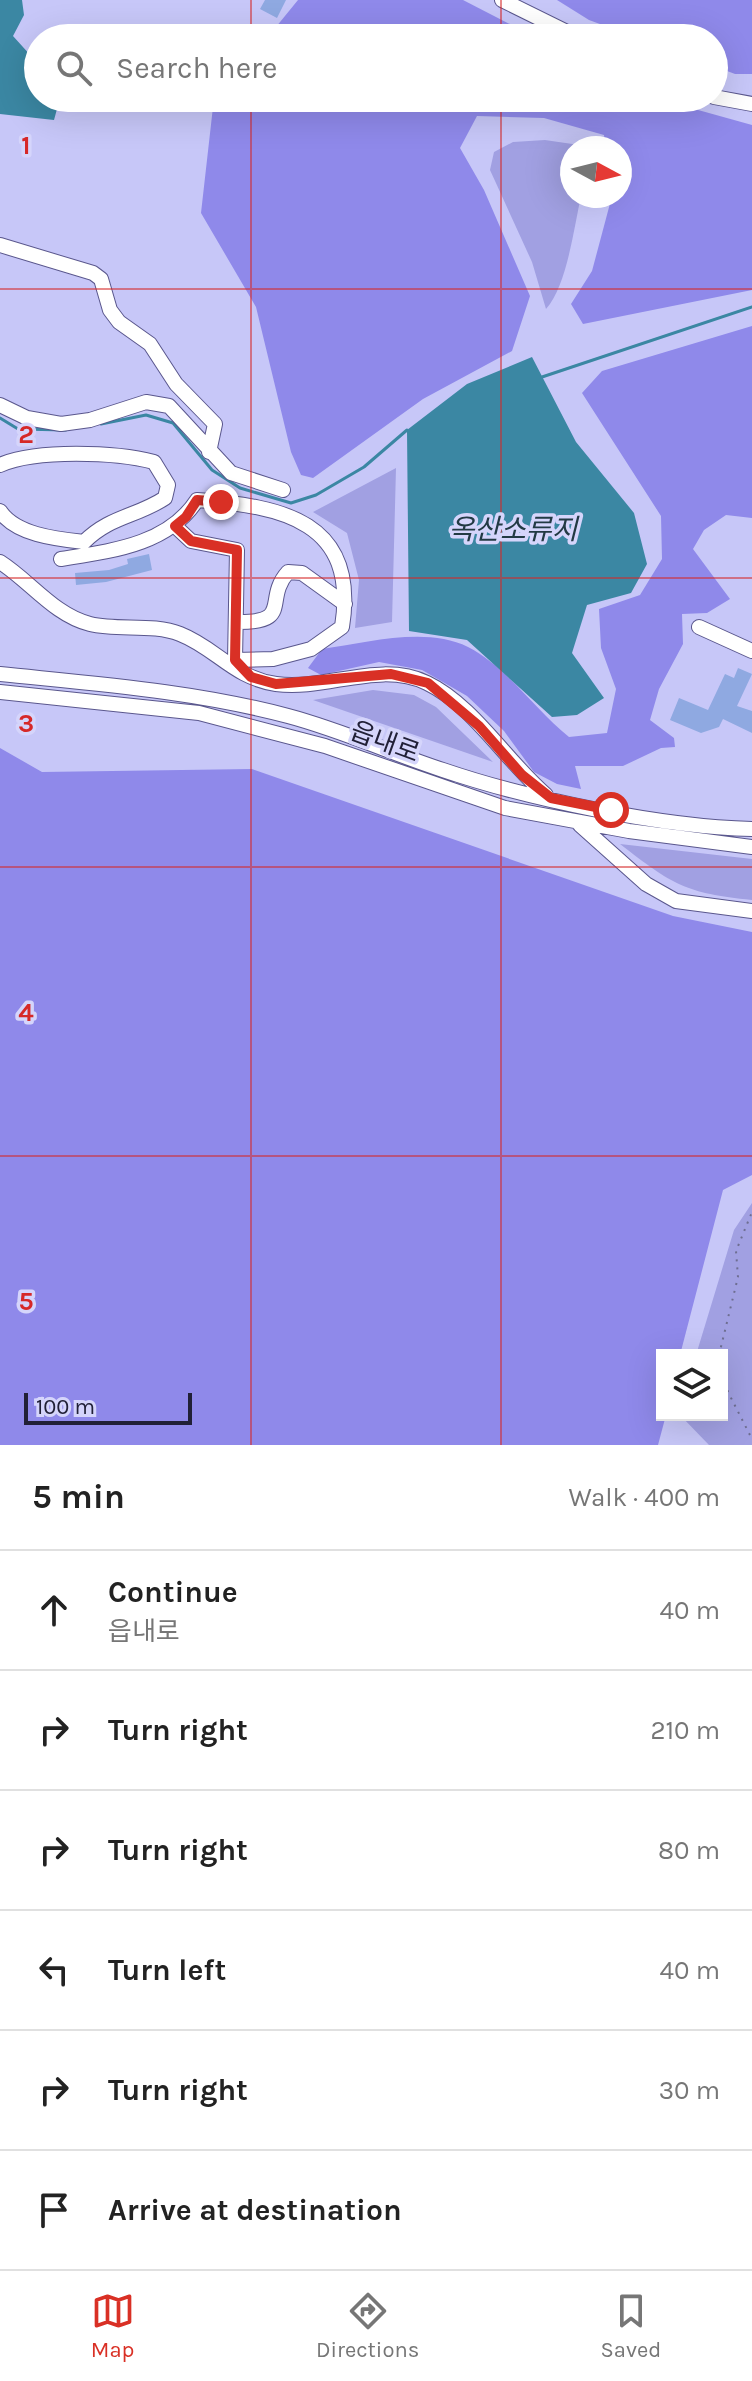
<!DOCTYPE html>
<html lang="en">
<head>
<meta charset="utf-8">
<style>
  :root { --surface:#fff; --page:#f2f2f2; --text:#222; --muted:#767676; --line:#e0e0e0; --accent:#d93025 }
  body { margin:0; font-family:Karla,"Noto Sans KR",sans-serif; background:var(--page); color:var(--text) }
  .controls { position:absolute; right:24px; bottom:24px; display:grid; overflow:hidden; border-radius:0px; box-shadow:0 8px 32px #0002 }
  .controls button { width:72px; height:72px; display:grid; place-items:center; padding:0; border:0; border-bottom:2px solid var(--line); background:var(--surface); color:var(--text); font:40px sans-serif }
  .compass { position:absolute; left:560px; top:136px; width:72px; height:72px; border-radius:50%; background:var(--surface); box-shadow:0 8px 32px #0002; rotate:97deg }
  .scale { position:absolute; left:24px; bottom:20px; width:168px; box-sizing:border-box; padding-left:8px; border:4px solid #212037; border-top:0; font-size:22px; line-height:28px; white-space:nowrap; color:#212037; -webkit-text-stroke:6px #d5d5fb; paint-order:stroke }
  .stop { position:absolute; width:24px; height:24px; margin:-18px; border:6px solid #d93025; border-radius:50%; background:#fff }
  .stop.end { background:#d93025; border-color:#fff; box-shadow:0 2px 8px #0008 }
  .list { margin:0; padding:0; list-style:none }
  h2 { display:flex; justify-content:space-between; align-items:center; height:104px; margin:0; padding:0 32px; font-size:34px }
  h2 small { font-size:26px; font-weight:400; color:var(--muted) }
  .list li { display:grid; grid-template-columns:52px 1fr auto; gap:24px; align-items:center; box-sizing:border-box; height:120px; padding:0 32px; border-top:2px solid var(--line) }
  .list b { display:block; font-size:30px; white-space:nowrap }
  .list p { margin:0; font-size:26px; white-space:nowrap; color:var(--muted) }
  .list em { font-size:26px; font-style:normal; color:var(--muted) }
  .icon { flex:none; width:44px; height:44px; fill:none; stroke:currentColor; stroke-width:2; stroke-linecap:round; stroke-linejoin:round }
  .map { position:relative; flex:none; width:752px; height:1445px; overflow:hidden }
  .search { position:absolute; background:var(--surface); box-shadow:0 8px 32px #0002; left:24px; right:24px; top:24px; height:88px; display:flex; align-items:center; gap:20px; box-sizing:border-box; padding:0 28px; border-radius:44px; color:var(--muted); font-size:30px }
  .sheet { height:824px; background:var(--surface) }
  nav { display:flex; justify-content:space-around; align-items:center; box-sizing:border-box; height:112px; border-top:2px solid var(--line); background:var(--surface); font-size:22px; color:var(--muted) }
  nav a { display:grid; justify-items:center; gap:4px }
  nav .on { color:var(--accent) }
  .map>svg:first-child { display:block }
  .green { fill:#a1a0e2 }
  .forest { fill:#8f89ea }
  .water { fill:#3b87a3 }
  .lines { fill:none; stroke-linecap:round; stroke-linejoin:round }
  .stream { stroke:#3b87a3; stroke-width:3 }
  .building { fill:#8fa9e1 }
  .minor-casing { stroke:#5a578d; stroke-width:16 }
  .path { stroke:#6e6e91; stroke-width:2; stroke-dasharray:2 6; stroke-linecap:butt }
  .minor { stroke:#fff; stroke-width:14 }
  .route { stroke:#d93025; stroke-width:10 }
  .grid { fill:none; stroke:#d62828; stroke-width:2; stroke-opacity:0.55 }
  .labels { text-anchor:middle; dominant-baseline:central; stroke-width:7; stroke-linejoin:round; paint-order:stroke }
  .street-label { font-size:26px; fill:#212037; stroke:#d5d5fb }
  .water-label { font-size:28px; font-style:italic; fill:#223a44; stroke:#d5d5fb }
  .grid-label { font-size:26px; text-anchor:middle; font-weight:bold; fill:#d62828; stroke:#d5d5fb; stroke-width:7; stroke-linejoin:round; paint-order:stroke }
</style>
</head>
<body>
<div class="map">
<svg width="752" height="1445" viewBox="0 0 752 1445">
  <rect width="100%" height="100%" fill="#c7c7f8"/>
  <!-- green -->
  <path class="green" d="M545 140 579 145 581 148H572V196H581C574 227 567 286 546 309L532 262 490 170 494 152 513 142Z
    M396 468 392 622 355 628 359 580 347 533 313 512Z
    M373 690 414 695 436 707 493 762 313 700Z
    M620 844 752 859V900C685 893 673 885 620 844Z
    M752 1203V1445H709L680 1415H722V1355H696L734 1230Z"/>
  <!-- forest -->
  <path class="forest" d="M298 0H463L537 38H267Z
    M557 0H752V74H735L714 66V38H638L589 20Z
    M214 98H655L752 125V290L583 324 571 304 592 271 612 196H620V148H606L604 135 544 118 477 116 460 148 484 190 530 296 512 351 423 399 313 478 301 475 291 452 256 307 201 213Z
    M752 326V518L726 515 704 530 693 549 730 599 707 613 682 614 683 644 659 689 650 720 674 738 675 747 661 748 623 766H575L581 789 557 784 534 772 504 731 467 696 422 670 379 662 321 675 308 668 322 649C366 643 426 626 468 647 507 667 535 710 569 737L607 733 616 689 601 648 599 609 640 595 662 559 661 516 582 393 602 371Z
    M0 748 42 772 252 769 673 916 752 932V1175L723 1190 680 1355H662V1415H666L658 1445H0Z"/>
  <!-- water -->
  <path class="water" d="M0 0H22L24 15 13 36 32 57 38 55V98H60L54 120 0 114Z
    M532 357 576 442 634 513 647 564 631 593 587 605 572 653 604 698 577 715 552 717 467 640 409 631 407 430 467 384Z"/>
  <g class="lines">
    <!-- stream -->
    <path class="stream" d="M542 377 752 307
      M0 418 18 429 66 430
      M101 424 146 415 173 423 212 470 240 488 291 503 316 495 364 467 407 430"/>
  </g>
  <!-- building -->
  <path class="building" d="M265 0H286L277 18 260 9Z
    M149 554 152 570 106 582 76 585 75 573 109 570 128 564 127 559Z
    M738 668 752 674 737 706 752 711V733L723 719 719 727 701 733 670 720 679 698 708 710 725 674 734 678Z"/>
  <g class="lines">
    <!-- minor casing -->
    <g class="minor-casing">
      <path id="minor" d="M502 0 579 38
        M714 97 752 104
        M0 245 93 273 101 279 110 310 119 322 150 344 176 384 215 424 209 452
        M0 405 27 418 61 424 90 420 146 402 169 406 231 473 283 490
        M0 465C36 449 116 452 154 462L168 485 165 498C136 517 110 516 84 542
        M0 511C16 535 57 539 84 542
        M175 526 191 541 237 550 235 660 240 665
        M61 559C111 551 168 545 197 500 282 506 359 521 342 627L311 649 273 659 235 660
        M0 562C30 581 54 615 90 624 118 631 153 623 180 634 216 648 234 678 276 684 326 691 379 660 427 683 473 705 507 762 546 795
        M236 622C294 623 263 600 288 572L302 573 345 604
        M699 627 752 651
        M0 674C97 684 194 691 288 716 341 730 391 753 443 770 528 799 662 827 752 829
        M0 692 199 713 325 746 505 808 629 831 752 847
        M580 825 646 884 676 901 752 911"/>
    </g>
    <!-- path -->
    <path class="path" d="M719 1355 738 1277 736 1251 752 1212
      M722 1367 728 1392 752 1439"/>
    <!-- minor -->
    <use href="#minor" class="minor"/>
  </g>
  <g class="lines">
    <!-- route -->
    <path class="route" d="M221 502 197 500 186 517 175 526 191 541 237 550 235 660 251 677 276 684 391 674 428 683 479 726 522 775 551 798 611 810"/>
  </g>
  <!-- grid -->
  <path class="grid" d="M251 0V38M501 0V38M251 98V1445M501 98V1445M0 289H752M0 578H752M0 867H752M0 1156H752"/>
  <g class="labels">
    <!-- street labels -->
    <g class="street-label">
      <text transform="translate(385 742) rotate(20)">읍내로</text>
    </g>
    <!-- water labels -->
    <g class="water-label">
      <text x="513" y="529">옥산소류지</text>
    </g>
  </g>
  <g class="grid-label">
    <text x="26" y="154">1</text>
    <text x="26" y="443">2</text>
    <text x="26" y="732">3</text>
    <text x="26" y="1021">4</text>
    <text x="26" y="1310">5</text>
  </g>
</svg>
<div class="controls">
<button><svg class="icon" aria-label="layers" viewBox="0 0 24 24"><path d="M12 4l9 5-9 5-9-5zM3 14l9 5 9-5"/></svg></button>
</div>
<svg class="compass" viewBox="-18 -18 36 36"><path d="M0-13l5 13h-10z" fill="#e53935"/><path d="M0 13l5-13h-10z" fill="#767676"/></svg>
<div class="scale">100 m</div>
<div class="stop" style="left:611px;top:810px"></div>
<div class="stop end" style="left:221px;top:502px"></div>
<div class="search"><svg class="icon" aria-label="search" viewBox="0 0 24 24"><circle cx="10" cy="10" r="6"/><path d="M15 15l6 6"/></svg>Search here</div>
</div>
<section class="sheet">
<h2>5 min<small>Walk · 400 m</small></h2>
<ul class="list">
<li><svg class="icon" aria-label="ahead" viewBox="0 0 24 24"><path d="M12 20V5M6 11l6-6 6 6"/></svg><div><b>Continue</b><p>읍내로</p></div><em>40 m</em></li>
<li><svg class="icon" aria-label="right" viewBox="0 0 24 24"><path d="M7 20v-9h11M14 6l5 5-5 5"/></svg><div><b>Turn right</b></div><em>210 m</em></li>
<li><svg class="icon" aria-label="right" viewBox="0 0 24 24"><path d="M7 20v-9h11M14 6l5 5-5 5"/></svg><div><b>Turn right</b></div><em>80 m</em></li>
<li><svg class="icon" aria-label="left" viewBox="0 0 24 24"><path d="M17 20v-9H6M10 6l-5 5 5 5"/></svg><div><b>Turn left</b></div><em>40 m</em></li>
<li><svg class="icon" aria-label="right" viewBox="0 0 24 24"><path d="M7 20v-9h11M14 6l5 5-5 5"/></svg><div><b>Turn right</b></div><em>30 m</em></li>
<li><svg class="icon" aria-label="arrive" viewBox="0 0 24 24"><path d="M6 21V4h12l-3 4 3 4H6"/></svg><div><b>Arrive at destination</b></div></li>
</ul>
</section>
<nav>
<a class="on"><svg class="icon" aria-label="map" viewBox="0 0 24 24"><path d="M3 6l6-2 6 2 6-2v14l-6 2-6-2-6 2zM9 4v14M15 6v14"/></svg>Map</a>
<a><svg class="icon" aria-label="directions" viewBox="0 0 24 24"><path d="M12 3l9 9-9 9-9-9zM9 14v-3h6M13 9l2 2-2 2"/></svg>Directions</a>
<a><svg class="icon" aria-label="saved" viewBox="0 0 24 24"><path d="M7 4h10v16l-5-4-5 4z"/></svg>Saved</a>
</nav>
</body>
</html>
